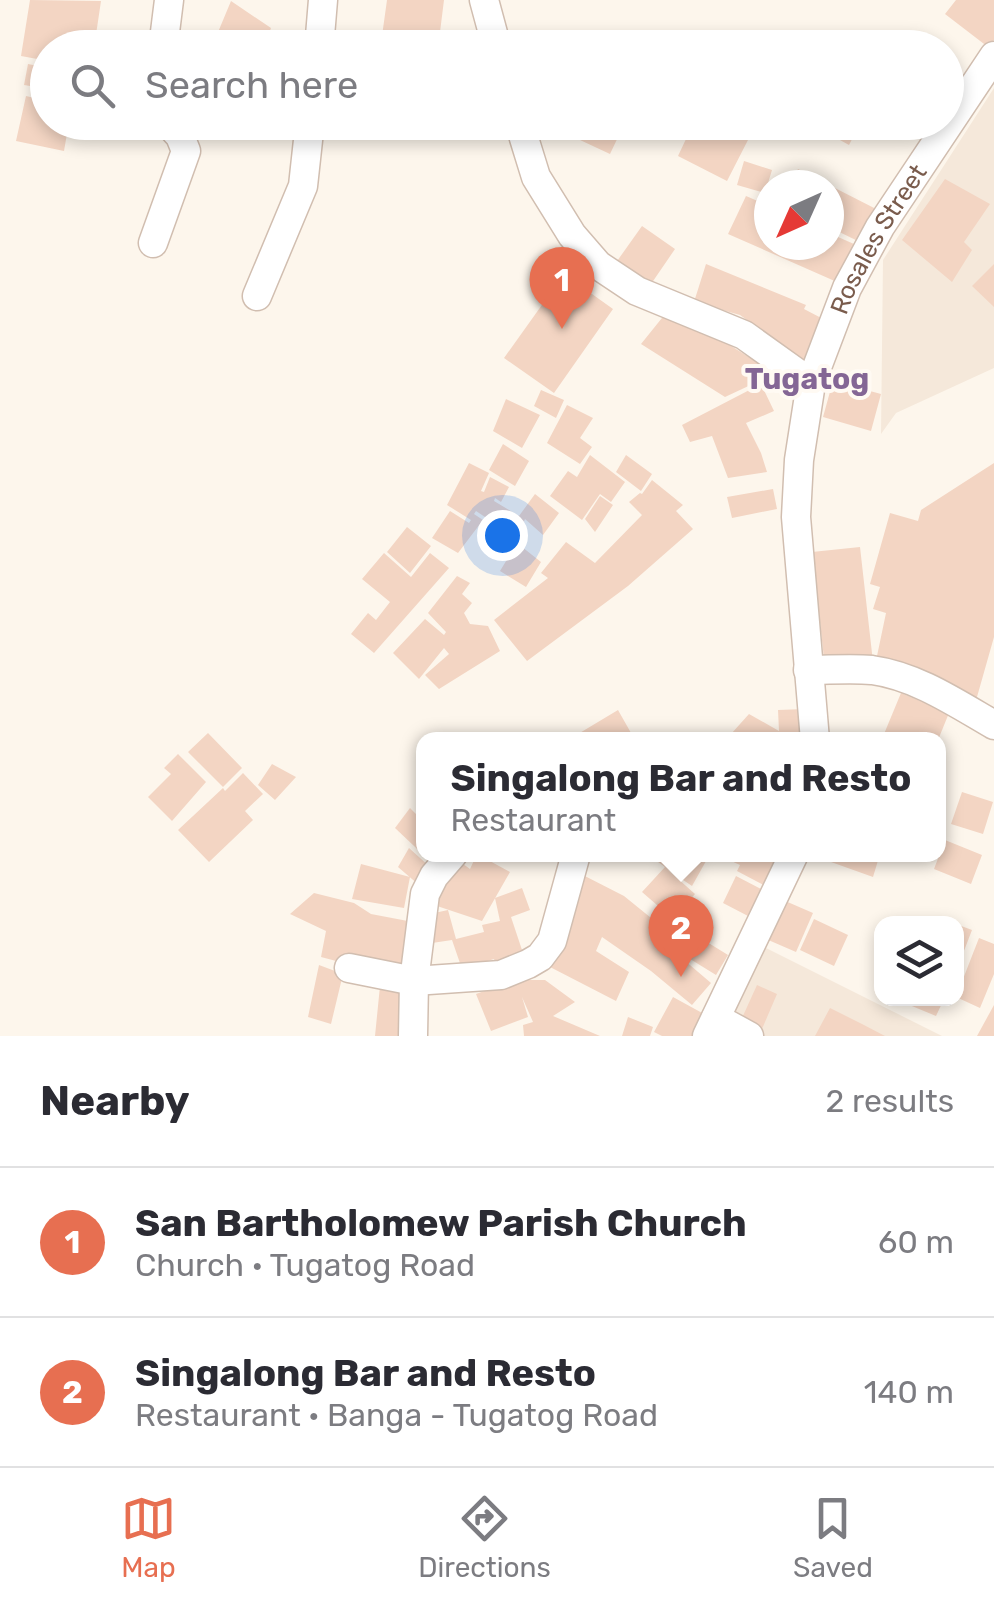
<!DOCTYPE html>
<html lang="en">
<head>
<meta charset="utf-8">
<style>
  :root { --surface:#fff; --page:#f7f7f7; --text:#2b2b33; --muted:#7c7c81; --line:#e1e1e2; --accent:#e76f51 }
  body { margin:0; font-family:Rubik,sans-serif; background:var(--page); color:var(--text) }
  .controls { position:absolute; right:30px; bottom:30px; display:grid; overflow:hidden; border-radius:20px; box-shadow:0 5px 15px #0003 }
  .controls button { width:90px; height:90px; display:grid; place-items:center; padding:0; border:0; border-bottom:2px solid var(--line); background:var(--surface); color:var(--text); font:50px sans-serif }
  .compass { position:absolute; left:754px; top:170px; width:90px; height:90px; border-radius:50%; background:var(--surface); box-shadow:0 5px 15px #0003; rotate:225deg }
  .you { position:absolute; left:502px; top:535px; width:35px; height:35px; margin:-25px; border:8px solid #fff; border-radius:50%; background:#1a73e8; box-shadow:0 0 0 15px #1a73e833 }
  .badge { display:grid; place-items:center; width:65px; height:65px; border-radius:50%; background:var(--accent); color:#fff; font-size:32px; font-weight:700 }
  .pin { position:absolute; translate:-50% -82px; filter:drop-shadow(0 2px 5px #0008) }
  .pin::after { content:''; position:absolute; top:52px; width:35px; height:30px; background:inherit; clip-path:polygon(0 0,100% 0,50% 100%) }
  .popup { position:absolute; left:416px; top:732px; width:530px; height:130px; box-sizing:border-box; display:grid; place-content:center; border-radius:20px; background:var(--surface); filter:drop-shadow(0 2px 8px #0005); font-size:32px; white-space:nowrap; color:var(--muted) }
  .popup b { font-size:38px; color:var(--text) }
  .popup::after { content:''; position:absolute; left:50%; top:100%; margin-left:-20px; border:20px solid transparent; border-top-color:var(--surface) }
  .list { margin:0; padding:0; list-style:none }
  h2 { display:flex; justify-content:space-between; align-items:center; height:130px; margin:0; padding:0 40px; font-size:42px }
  h2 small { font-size:32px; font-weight:400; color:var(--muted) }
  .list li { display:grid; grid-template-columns:65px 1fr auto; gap:30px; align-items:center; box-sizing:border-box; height:150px; padding:0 40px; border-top:2px solid var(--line) }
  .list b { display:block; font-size:38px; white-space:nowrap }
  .list p { margin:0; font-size:32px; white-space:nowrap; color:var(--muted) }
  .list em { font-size:32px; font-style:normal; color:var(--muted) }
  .icon { flex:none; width:55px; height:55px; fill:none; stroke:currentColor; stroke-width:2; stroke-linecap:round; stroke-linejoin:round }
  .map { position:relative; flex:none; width:994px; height:1036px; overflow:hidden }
  .search { position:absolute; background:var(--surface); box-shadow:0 5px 15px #0003; left:30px; right:30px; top:30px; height:110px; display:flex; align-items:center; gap:25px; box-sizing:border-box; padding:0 35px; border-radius:55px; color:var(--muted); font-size:38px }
  .sheet { height:430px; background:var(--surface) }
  nav { display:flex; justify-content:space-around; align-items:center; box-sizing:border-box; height:140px; border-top:2px solid var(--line); background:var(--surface); font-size:28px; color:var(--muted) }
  nav a { display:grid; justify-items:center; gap:5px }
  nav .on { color:var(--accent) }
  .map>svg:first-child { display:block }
  .residential { fill:#f5e8da }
  .building { fill:#f3d5c3 }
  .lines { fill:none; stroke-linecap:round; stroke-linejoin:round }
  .minor-casing { stroke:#d1beb0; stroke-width:31 }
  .minor { stroke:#fff; stroke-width:28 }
  .labels { text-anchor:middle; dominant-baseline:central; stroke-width:8; stroke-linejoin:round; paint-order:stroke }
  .street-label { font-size:25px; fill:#7a5c4d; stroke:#fffaf3 }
  .quarter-label { font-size:30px; font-weight:bold; fill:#846695; stroke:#fffaf3 }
</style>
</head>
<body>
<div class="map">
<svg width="994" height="1036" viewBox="0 0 994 1036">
  <rect width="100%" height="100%" fill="#fdf6ec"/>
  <!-- residential -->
  <path class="residential" d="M994 88V368L896 413 881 434 883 260Z
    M760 945 942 1036H721Z"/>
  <!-- building -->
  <path class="building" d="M30 0 101 1 94 48H48V61L21 56Z
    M387 0H444L438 48H424L382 36Z
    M956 0H994V40L988 47 945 14Z
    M231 1 271 28 264 48H239L216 37Z
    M28 64 48 68V89L24 85Z
    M26 96 48 101V122H69L64 151 16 141Z
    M588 122H597L620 133 610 154 580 140Z
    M694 122H718L749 138 727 181 678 156Z
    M836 122H853L859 126 849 145 829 134Z
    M744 161 772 170 765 193 737 185Z
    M798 169 829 185H792Z
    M945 179 990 204 964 242 972 250 952 282 902 240Z
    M829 185 880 211 864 244 829 227Z
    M746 196 769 206V245H829V233L863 248 846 286 728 234Z
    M642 226 675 249 649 287 615 264Z
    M706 264 806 305 804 309 827 321 809 365 740 315 694 302Z
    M994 264V307L972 286Z
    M564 274 613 309 554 393 504 358Z
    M670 308 773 372 774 374 725 397 641 344Z
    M833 381 881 394 871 431 823 417Z
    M761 384 774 411 746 423 761 453 767 472 728 478 712 436 690 442 682 425Z
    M541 390 564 400 556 418 534 406Z
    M506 399 540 415 522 448 493 431Z
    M567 405 593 418 580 438 592 447 580 464 547 443Z
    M503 444 529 461 515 486 489 470Z
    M590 455 625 482 611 502 600 494 582 520 550 496 568 471 577 477Z
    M626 455 652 474 641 491 616 472Z
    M469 463 489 473 481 491 484 492 490 477 509 487 501 502 495 498 494 501 519 516 535 494 559 513 543 535 525 519 515 544 484 528 488 519 476 511 474 514 483 520 458 553 432 538 450 511 469 523 471 520 447 505Z
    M994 463V637L975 704 877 656 886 613 873 609 880 587 870 584 890 513 918 521 921 510Z
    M652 480 683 505 676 511 693 529 628 586 527 661 494 620 548 578 541 573 566 542 595 563 642 515 629 502 640 493 642 494Z
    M773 489 777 509 732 518 727 497Z
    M600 496 613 505 595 532 585 519Z
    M407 527 431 546 410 573 387 552Z
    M517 543 541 562 526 587 500 571Z
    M860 547 873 662 825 667 812 552Z
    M384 553 411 577 430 553 449 568 374 653 351 634 368 613 376 620 390 602 362 579Z
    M457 576 470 583 462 594 472 603 464 613 470 624 488 626 500 651 439 689 425 675 449 654 444 648 419 679 393 653 425 619 444 635 446 632 428 613Z
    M901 693 949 713 938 740H896L884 734Z
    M805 709 807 740H730L731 734 749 714 779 731 778 710Z
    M618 710 635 740H568Z
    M208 733 242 768 223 787 188 752Z
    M178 754 206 782 172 821 148 797 171 774 164 768Z
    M272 764 296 777 275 800 258 785Z
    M243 773 263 794 245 811 253 820 209 862 178 830 223 788 225 791Z
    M962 792 993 802 983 834 951 824Z
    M410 808 423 821V854H441L432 863 395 828Z
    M945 840 982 855 971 884 934 869Z
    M409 848 430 867 419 885 398 867Z
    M477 854 510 872 482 921 434 905 459 861 470 869Z
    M647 854H710L692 886 667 869 695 894 673 919 642 892 665 867Z
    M716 854H781L769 888 737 871 740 865Z
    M834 854H880L873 877 831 862Z
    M361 864 410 877 404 908 352 899Z
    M577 872 624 896 677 939 670 948 711 983 692 1005 651 971 602 937 596 951 629 972 616 1001 550 967 563 931Z
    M736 876 761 889 748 916 723 903Z
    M522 888 530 910 511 917 524 956 496 965 494 959 462 969 452 940 432 943 430 914 448 910 456 939 484 932 482 925 500 921 495 898Z
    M314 893 354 903 371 914 413 922 407 969 340 962 321 957 326 931 290 914Z
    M783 900 813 913 796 952 766 939Z
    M814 919 848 935 834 966 800 950Z
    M956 924 972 930 957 969H956Z
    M694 934 728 955 716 975 682 954Z
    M979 938 994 944V974L980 1008 956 997Z
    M319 965 343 974 331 1024 308 1017Z
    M514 980H545L575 1002 553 1016 600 1036H524L523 1025 533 1022 522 997 528 1017 491 1031 476 994Z
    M757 985 777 994 759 1036 737 1029Z
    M380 986 406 991V1036H375Z
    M673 997 704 1014 692 1036H662L654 1032Z
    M910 999H944L936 1016 907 1004Z
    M994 1005V1036H977Z
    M830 1008 862 1024 885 1036H815Z
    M628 1017 653 1027 650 1036H622Z"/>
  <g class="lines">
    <!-- minor casing -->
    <g class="minor-casing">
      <g id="minor">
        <path d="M484 0 497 48"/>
        <path d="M163 48 169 0"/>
        <path d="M319 48 323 0"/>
        <path d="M519 122 536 177 572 235 598 265 637 291 744 335 811 383"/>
        <path d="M153 243 186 151 180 136 167 122"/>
        <path d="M257 296 303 186 310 122"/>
        <path d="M808 670C829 670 851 668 872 670 916 676 956 703 994 725"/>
        <path id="s1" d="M815 740 796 517 799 460 811 383 847 288 880 227 994 56"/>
        <path d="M349 968 414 981 501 975 528 964 540 957 552 941 576 854"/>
        <path d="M716 1018 749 1036"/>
        <path d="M413 1036 414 981 425 894 434 876 453 854"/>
        <path d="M707 1036 794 854"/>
      </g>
    </g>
    <!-- minor -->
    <use href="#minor" class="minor"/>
  </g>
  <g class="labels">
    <!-- street labels -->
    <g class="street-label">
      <text stroke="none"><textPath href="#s1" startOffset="518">Rosales Street</textPath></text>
    </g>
    <!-- quarter labels -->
    <g class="quarter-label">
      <text x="807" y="379">Tugatog</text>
    </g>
  </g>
</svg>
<div class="controls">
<button><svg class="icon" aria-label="layers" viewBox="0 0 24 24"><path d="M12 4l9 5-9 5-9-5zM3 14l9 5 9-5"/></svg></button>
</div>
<svg class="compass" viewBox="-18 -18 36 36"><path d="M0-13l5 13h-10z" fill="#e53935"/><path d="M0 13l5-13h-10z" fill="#7c7c81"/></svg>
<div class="you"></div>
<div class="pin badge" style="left:562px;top:329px">1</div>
<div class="pin badge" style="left:681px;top:977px">2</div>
<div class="popup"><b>Singalong Bar and Resto</b>Restaurant</div>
<div class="search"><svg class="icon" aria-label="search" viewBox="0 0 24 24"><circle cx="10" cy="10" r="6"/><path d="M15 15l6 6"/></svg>Search here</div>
</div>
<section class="sheet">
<h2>Nearby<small>2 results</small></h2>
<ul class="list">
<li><span class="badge">1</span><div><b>San Bartholomew Parish Church</b><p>Church · Tugatog Road</p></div><em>60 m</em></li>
<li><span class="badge">2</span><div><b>Singalong Bar and Resto</b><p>Restaurant · Banga - Tugatog Road</p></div><em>140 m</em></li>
</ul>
</section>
<nav>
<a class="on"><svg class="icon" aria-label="map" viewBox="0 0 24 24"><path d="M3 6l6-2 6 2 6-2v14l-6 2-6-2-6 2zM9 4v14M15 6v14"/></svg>Map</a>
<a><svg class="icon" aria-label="directions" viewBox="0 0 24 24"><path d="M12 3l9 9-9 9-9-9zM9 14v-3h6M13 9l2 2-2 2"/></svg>Directions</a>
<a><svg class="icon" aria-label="saved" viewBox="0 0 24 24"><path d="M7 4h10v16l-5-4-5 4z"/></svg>Saved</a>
</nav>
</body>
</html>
